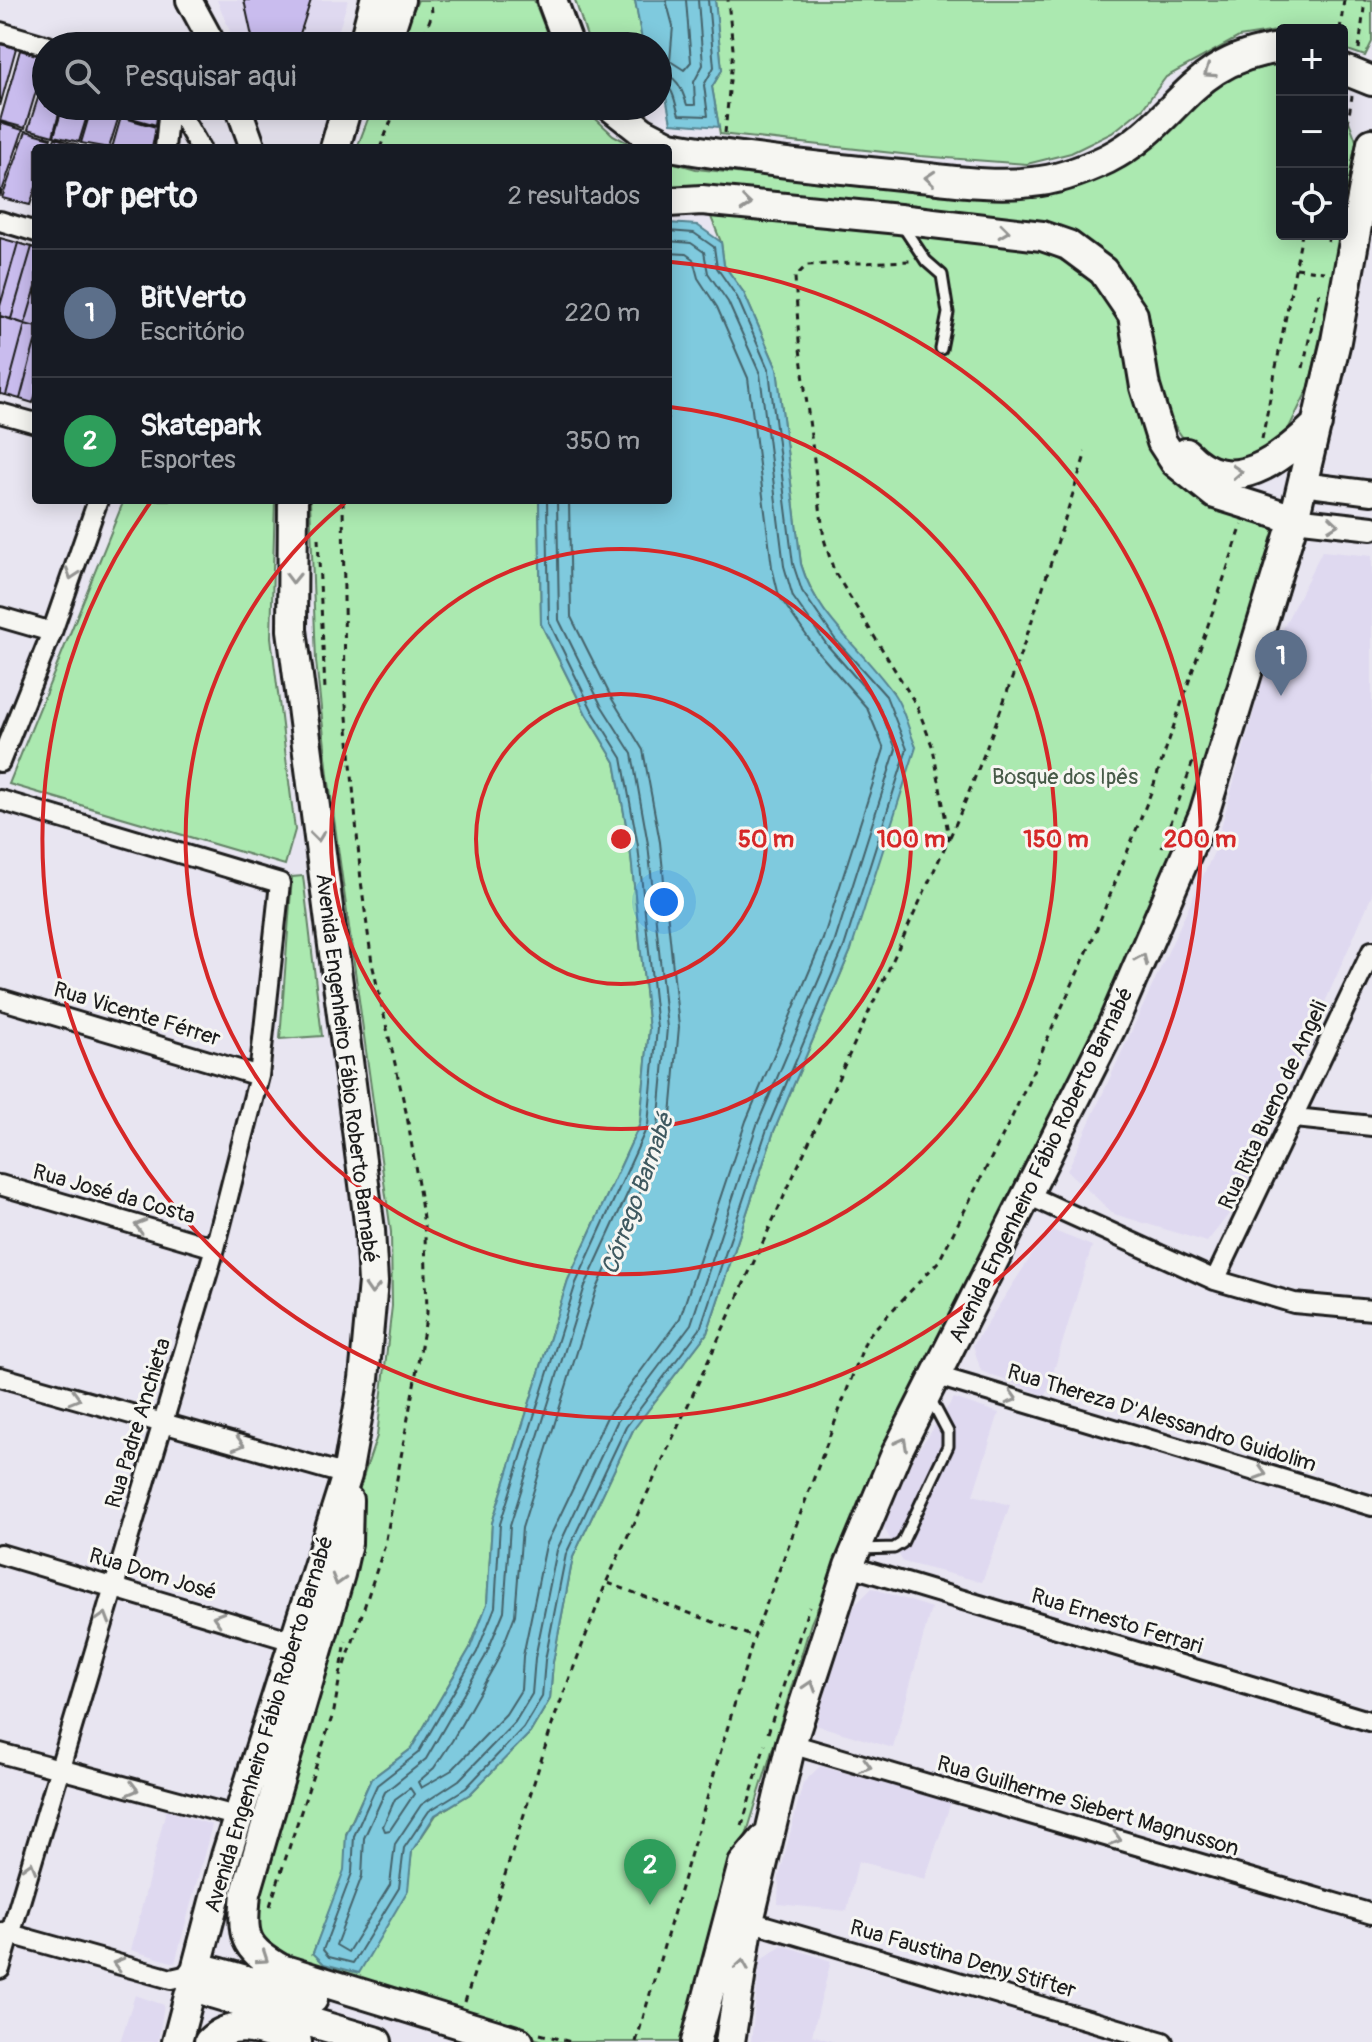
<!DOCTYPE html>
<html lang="pt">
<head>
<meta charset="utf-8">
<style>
  :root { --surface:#171b24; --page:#242831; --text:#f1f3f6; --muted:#9ea1a6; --line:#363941; --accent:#ea580c }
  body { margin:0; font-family:Pangolin,sans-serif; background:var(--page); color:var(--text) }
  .controls { position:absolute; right:24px; top:24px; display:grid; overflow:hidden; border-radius:8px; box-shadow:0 4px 20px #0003 }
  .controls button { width:72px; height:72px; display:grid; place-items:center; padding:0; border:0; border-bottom:2px solid var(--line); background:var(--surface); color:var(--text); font:40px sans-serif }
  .you { position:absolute; left:664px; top:902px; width:28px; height:28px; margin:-20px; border:6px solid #fff; border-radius:50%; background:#1a73e8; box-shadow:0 0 0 12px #1a73e833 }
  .badge { display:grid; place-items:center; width:52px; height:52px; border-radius:50%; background:var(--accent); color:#fff; font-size:26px; font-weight:700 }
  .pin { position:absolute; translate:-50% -66px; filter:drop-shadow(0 2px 4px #0008) }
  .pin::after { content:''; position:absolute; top:42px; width:28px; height:24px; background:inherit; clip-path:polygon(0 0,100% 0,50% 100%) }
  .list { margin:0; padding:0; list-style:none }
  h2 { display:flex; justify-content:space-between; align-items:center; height:104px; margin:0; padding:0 32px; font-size:34px }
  h2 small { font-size:26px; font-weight:400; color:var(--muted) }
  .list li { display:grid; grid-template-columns:52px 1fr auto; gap:24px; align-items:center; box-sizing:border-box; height:128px; padding:0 32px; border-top:2px solid var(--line) }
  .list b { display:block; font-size:30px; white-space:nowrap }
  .list p { margin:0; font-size:26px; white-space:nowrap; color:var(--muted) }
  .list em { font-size:26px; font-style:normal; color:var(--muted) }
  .icon { flex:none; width:44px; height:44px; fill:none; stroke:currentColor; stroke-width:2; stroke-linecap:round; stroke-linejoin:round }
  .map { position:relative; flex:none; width:1372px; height:2042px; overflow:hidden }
  .search { position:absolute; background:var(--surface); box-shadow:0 4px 20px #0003; left:32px; top:32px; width:640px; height:88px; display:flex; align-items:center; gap:20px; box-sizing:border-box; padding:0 28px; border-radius:44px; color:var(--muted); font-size:30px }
  .panel { position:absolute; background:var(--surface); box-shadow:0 4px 20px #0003; left:32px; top:144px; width:640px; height:360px; border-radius:8px }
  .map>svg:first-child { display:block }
  .built { fill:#dfd9f0 }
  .green { fill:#abe9b0; stroke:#648266; stroke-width:2 }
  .water { fill:#7fcade; stroke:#578490; stroke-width:2 }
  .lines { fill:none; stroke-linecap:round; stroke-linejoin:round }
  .shore { stroke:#44626a; stroke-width:2 }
  .building { fill:#c9bcee; stroke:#1c1c1c; stroke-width:2 }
  .service-casing { stroke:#1c1c1c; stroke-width:15 }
  .minor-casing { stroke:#1c1c1c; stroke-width:24 }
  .tertiary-casing { stroke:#1c1c1c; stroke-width:28 }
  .secondary-casing { stroke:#1c1c1c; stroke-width:30 }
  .primary-casing { stroke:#1c1c1c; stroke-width:34 }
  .path { stroke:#1c1c1c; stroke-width:3; stroke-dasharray:6 6; stroke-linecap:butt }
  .service { stroke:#f6f6f2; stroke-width:9 }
  .minor { stroke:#f6f6f2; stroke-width:18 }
  .tertiary { stroke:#f6f6f2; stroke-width:22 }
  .secondary { stroke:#f6f6f2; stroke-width:24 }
  .primary { stroke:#f6f6f2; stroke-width:28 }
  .oneway { stroke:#949492 }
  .ring { fill:none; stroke:#d62828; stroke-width:4 }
  .labels { text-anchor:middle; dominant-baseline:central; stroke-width:6; stroke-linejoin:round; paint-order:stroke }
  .park-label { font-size:22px; fill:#475a48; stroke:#f6f6f2 }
  .street-label { font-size:22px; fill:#1c1c1c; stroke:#f6f6f2 }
  .water-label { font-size:24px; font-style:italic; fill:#3f5960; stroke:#f6f6f2 }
  .centre { fill:#d62828; stroke:#f6f6f2; stroke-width:4 }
  .ring-label { font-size:24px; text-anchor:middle; font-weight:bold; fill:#d62828; stroke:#f6f6f2; stroke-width:6; stroke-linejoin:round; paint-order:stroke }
</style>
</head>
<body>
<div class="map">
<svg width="1372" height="2042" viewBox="0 0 1372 2042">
  <rect width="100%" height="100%" fill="#e8e5f1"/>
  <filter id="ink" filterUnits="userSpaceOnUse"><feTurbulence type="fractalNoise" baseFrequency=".0125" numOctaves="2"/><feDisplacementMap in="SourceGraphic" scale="16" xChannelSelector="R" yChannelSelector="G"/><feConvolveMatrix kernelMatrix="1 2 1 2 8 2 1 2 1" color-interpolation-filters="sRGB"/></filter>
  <g filter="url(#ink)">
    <!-- built -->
    <path class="built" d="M217 0H348L334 46H236Z
      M1322 551 1372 556V895L1236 1205 1207 1242 1114 1214 1067 1171 1214 852 1270 654Z
      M1049 1229 1092 1246 1046 1396 981 1371 973 1345Z
      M954 1398 999 1413 973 1495 1010 1505 982 1582 903 1562 883 1526 913 1457Z
      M872 1588 931 1608 893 1748 816 1725 849 1611Z
      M820 1766 951 1802 925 1879 858 1861 847 1911 778 1904 779 1877 803 1783Z
      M166 1810 212 1825 175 1963 131 1950Z
      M782 1945 831 1961 812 2035 834 2042H751L760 1961Z
      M135 1995 164 2005 158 2042H120Z"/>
    <!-- green -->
    <path class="green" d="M418 0H534L552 46H397Z
      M575 0H635L643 46H590Z
      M715 0H1372V42L1365 56 1342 48V30H1282L1239 37 1166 77 1143 108 1112 133 1071 153 1027 164 920 156 720 134 712 87 722 70Z
      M1277 64 1282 65V234H1342V102L1358 146 1346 221 1309 387 1283 440 1263 456 1224 465C1212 457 1192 449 1183 438 1163 413 1159 381 1155 351 1148 301 1116 251 1069 230 1058 225 1045 224 1033 221L719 188 668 187V161L696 169 987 198 1039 197 1111 173 1146 154 1197 99 1233 75Z
      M373 106H582L613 135 637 148H357Z
      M711 217 832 226 1042 250 1082 271 1108 300 1122 331 1131 384 1220 507 1279 529 1201 783 1103 1029 921 1376 811 1623 683 2042H547L296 1967 261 1943 256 1914 356 1498 377 1436 392 1306 391 1232 328 775 316 661 310 500H539L541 624 586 714 615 762 630 847 649 1029 640 1124 568 1280 492 1523 487 1604 470 1648 411 1749 371 1779 346 1834 345 1870 313 1953 407 1890 412 1851 436 1815 470 1794 530 1733 550 1699 553 1662 573 1557 633 1430 707 1333 774 1131 851 950 893 692C859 653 816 614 801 564L777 369 744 293 724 265 721 242Z
      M124 500H275L271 637 295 830 285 865 9 784Z
      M303 876 322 1036 280 1039 292 877Z"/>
    <!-- water -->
    <path class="water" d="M635 0H715L722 70 712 87 719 127 671 123 666 97 658 87V46H643Z
      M668 223 697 225 721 242 724 265 744 293 777 369 801 564C816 616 860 647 891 690 903 705 908 729 916 747L851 950 774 1131 707 1333 633 1430 573 1557 553 1662 550 1699 530 1733 470 1794 435 1815 412 1851 408 1890 359 1973 324 1964 313 1953 344 1870 346 1835 371 1779 411 1749 470 1648 487 1604 492 1523 568 1280 640 1124 649 1029 630 847 615 762 586 714 541 624 539 500H668Z"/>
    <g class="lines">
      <!-- shore -->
      <path class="shore" d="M666 0 673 26 670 61 684 70 691 62 686 0
        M658 73C677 74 682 89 687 105H695L694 82 703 65 698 0
        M658 83C675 84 674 102 679 115L708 116 704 85 714 67 708 0
        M547 500 549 622 592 710 622 758 638 846 657 1028 648 1125 576 1283 500 1524 495 1607 477 1652 418 1753 377 1785 354 1836 352 1873 323 1950 329 1957 353 1963 399 1888 404 1848 429 1811 466 1788 523 1728 542 1697 545 1660 566 1554 626 1427 700 1329 767 1129 844 947 907 749 886 696 835 639 802 591 793 564 769 371 737 297 717 268 714 247 694 233 668 231
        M557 500 559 620 601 705 632 754 648 844 667 1028 658 1127 585 1286 510 1526 504 1611 485 1657 426 1759 385 1792 364 1838 362 1876 336 1945 348 1952 390 1885 395 1844 421 1805 459 1780 515 1722 532 1694 535 1658 557 1550 617 1422 691 1324 757 1125 834 944 896 749 877 702 827 645 793 597 784 566 760 374 728 302 708 273 704 252 691 243 668 241
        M569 500 571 617 612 699 643 750 660 842 679 1027 670 1126 596 1291 522 1528 515 1615 497 1661 452 1741 434 1768 418 1782 421 1788 452 1770 506 1714 521 1690 523 1656 546 1545 607 1417 680 1318 746 1121 823 939 884 749 867 708 818 652 779 596 772 567 748 378 717 307 698 278 693 259 686 254 668 253
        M410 1788 414 1794 390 1830 385 1831 383 1826 395 1799Z"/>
    </g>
    <!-- building -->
    <path class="building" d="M244 0H311L296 46H254Z
      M0 44 16 48 0 106Z
      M20 50 46 58 25 128 0 121Z
      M46 73V106H61L53 136 28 129Z
      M63 106H90L79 142 54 136Z
      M92 106H122L109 148 81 143Z
      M123 106H161L156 125 121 115Z
      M121 117 156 127 152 148H112Z
      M0 123 23 130 0 197Z
      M26 131 51 138 48 148H36V187L30 205 2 198Z
      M55 138 78 145 77 148H51Z
      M0 238 18 243 0 306Z
      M18 243 32 247 11 319 0 316V306Z
      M32 247 36 248V287L25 324 11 319Z
      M36 287V327L25 324Z
      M0 316 25 324 6 395 0 394Z
      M25 324 36 327V338L20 399 6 395Z
      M36 338V393L33 403 20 399Z"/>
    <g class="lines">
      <!-- service casing -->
      <g class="service-casing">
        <path id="service" d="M902 225 926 261 942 275 948 313 941 349
          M861 1549 894 1548 902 1543 948 1446V1432L930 1398"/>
      </g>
      <!-- minor casing -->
      <g class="minor-casing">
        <path id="minor" d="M0 32 48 46
          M176 106 200 148
          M165 148 169 106
          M0 221 36 232
          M0 413 36 423
          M0 617 52 632
          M0 762 52 632 98 500
          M0 800 280 883 259 1076 215 1248 0 1969
          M0 999 259 1076
          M1295 1118 1372 1126
          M0 1185 215 1248
          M1028 1195 1215 1280 1294 1303 1372 1310
          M1215 1280 1372 951
          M937 1376 1372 1506
          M0 1377 347 1475
          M0 1554 293 1641
          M849 1566 1372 1722
          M791 1744 1372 1914
          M0 1753 239 1817
          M749 1921 1163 2042
          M3 1932 171 1979 193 1974"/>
      </g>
      <!-- tertiary casing -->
      <g class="tertiary-casing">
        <path id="tertiary" d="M1302 484 1372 493
          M1294 519 1372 528"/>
      </g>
      <!-- secondary casing -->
      <g class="secondary-casing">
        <path id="secondary" d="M189 0 214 46
          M238 106 253 148"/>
      </g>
      <!-- primary casing -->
      <g class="primary-casing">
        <path id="primary" d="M552 0 569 46
          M363 46 375 0
          M385 46 400 0
          M1342 69 1372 81
          M610 106 643 132 670 146C749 160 831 168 911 176 950 180 993 187 1032 182 1058 180 1084 170 1107 159 1181 122 1186 59 1282 48
          M335 148 347 106
          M668 202 702 200 899 219 1042 236 1068 245 1103 271 1133 315 1145 387 1162 442 1175 462 1215 494 1294 519
          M1186 453C1231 501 1282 458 1317 424
          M348 1500 347 1543 340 1574 246 1893C242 1936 242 1947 281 1969L519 2042
          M313 1999 221 1973 209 1970 193 1974 204 1990 215 1994 377 2042
          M177 2042 226 1856 347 1475 364 1379 373 1282 370 1230 292 630 293 500
          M209 2042C234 2016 267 2033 297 2042
          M696 2042 743 1864 763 1840
          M730 2042 749 1921 791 1744 849 1566 896 1454 1111 1028 1204 814 1294 519 1336 341 1372 143"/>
      </g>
      <!-- path -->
      <path class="path" d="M1340 30 1344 0
        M420 46 432 14 431 0
        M1359 49 1365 0
        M725 133 733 49 728 0
        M380 148 397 106
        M1342 160 1352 96
        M1328 242 1329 234
        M1296 268 1324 272
        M1303 368 1319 293
        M1262 439 1302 234
        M343 500 345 693 361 881 372 963 407 1116 420 1196 425 1234 427 1313 385 1545 345 1665
        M318 538 325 690
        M950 837C1005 711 1045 582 1086 452
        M1162 847 1195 756
        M608 1583 754 1637
        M768 1733 809 1607
        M742 1826 765 1744
        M270 1906 334 1711 346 1641
        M465 2002 554 1719 606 1583 949 838 933 748 917 706 834 571 824 539 799 341 795 277 807 265 910 261
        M540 2034 571 2042
        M636 2042 754 1637 867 1337 939 1261 1012 1117 1091 943 1152 790 1242 525"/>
      <!-- service -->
      <use href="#service" class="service"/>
      <!-- minor -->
      <use href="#minor" class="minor"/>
      <!-- tertiary -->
      <use href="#tertiary" class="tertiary"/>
      <!-- secondary -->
      <use href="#secondary" class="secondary"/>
      <!-- primary -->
      <use href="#primary" class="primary"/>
    </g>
    <!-- one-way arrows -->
    <defs><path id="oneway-chevron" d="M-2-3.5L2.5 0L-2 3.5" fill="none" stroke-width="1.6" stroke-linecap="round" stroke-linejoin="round" transform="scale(2)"/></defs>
    <g class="oneway">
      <use href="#oneway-chevron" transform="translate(1209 72) rotate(146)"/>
      <use href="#oneway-chevron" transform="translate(930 178) rotate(-175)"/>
      <use href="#oneway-chevron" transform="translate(746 204) rotate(6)"/>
      <use href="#oneway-chevron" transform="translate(1004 231) rotate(7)"/>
      <use href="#oneway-chevron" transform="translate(1237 472) rotate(-4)"/>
      <use href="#oneway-chevron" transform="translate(1333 524) rotate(6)"/>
      <use href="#oneway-chevron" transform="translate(72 574) rotate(109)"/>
      <use href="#oneway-chevron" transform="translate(293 578) rotate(91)"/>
      <use href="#oneway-chevron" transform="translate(318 836) rotate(83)"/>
      <use href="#oneway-chevron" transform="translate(1142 959) rotate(-66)"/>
      <use href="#oneway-chevron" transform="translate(140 1226) rotate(-164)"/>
      <use href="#oneway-chevron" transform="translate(372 1289) rotate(93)"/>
      <use href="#oneway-chevron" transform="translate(75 1398) rotate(16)"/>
      <use href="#oneway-chevron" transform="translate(1012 1398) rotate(17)"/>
      <use href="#oneway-chevron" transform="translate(902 1443) rotate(-62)"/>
      <use href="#oneway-chevron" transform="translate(239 1444) rotate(16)"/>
      <use href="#oneway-chevron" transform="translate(1261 1473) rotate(17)"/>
      <use href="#oneway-chevron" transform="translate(338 1580) rotate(106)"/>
      <use href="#oneway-chevron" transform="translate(104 1618) rotate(-73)"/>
      <use href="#oneway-chevron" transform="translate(218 1618) rotate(-163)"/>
      <use href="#oneway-chevron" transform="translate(810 1686) rotate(-72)"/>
      <use href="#oneway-chevron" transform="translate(866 1766) rotate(16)"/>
      <use href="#oneway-chevron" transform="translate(133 1789) rotate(15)"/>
      <use href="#oneway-chevron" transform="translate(1116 1839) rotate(16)"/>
      <use href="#oneway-chevron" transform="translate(30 1867) rotate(-74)"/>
      <use href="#oneway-chevron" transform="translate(263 1958) rotate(34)"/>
      <use href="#oneway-chevron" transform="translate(118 1964) rotate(-164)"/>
      <use href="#oneway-chevron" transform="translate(742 1965) rotate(-81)"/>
    </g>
  </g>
  <!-- distance rings -->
  <g class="ring">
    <circle cx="621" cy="839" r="145"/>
    <circle cx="621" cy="839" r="290"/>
    <path d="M670 407A435 435 0 1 1 347 501"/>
    <path d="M671 262A579 579 0 1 1 150 503"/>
  </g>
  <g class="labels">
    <!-- park labels -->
    <g class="park-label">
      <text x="1065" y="777">Bosque dos Ipês</text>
    </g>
    <!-- street labels -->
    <g class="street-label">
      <text transform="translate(137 1014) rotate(17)">Rua Vicente Férrer</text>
      <text transform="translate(347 1068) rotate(83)">Avenida Engenheiro Fábio Roberto Barnabé</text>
      <text transform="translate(1273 1105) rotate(-65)">Rua Rita Bueno de Angeli</text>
      <text transform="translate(1041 1165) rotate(-64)">Avenida Engenheiro Fábio Roberto Barnabé</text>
      <text transform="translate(114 1194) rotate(16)">Rua José da Costa</text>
      <text transform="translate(1162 1418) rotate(17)">Rua Thereza D'Alessandro Guidolim</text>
      <text transform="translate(138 1423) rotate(-73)">Rua Padre Anchieta</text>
      <text transform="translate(153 1574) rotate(17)">Rua Dom José</text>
      <text transform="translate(1117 1621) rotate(17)">Rua Ernesto Ferrari</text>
      <text transform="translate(269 1724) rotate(-73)">Avenida Engenheiro Fábio Roberto Barnabé</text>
      <text transform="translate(1088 1806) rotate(16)">Rua Guilherme Siebert Magnusson</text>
      <text transform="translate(963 1959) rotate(16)">Rua Faustina Deny Stifter</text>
    </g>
    <!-- water labels -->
    <g class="water-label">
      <text transform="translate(638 1194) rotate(-70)">Córrego Barnabé</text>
    </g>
  </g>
  <circle cx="621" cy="839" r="12" class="centre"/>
  <g class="ring-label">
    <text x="766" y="847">50 m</text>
    <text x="911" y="847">100 m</text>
    <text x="1056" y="847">150 m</text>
    <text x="1200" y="847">200 m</text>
  </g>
</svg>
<div class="controls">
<button>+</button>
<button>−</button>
<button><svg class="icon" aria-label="locate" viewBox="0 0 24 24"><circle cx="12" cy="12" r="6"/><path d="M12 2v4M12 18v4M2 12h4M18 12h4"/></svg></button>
</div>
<div class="you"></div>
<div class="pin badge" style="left:1281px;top:696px;background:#5c6f8a">1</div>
<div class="pin badge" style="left:650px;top:1905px;background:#2e9e5b">2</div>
<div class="search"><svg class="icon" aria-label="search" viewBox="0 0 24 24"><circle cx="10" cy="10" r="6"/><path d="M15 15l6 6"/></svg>Pesquisar aqui</div>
<section class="panel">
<h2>Por perto<small>2 resultados</small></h2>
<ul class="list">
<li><span class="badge" style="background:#5c6f8a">1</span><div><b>BitVerto</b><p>Escritório</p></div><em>220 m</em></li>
<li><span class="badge" style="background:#2e9e5b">2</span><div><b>Skatepark</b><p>Esportes</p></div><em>350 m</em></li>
</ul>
</section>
</div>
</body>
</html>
